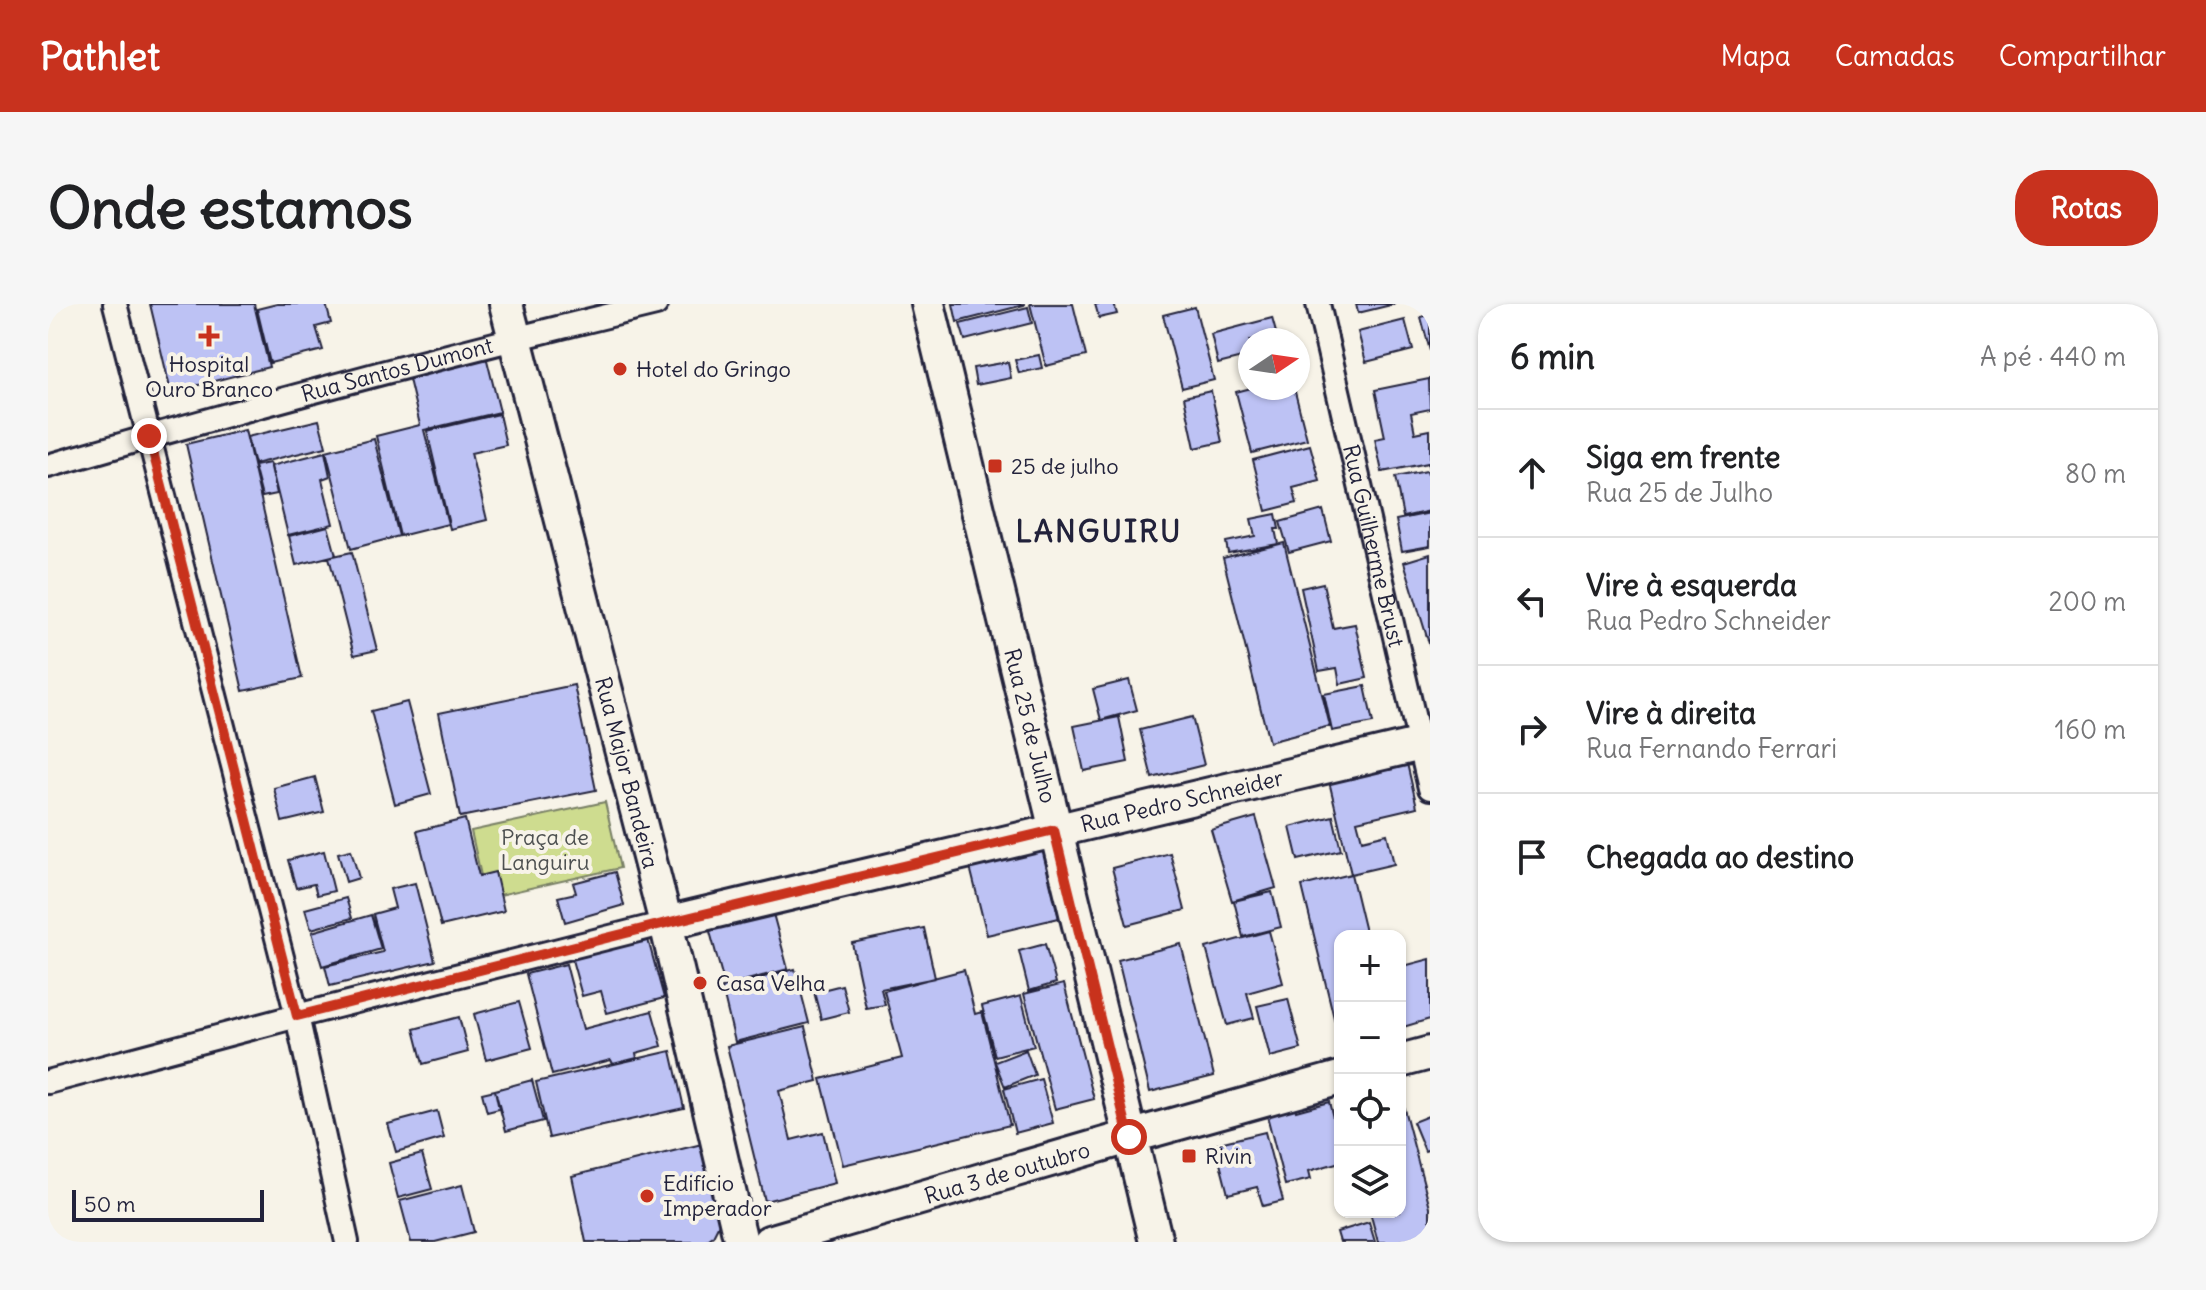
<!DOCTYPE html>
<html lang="pt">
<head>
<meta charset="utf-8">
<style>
  :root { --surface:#fff; --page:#f6f6f6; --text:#202124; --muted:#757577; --line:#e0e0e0; --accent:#c8321e }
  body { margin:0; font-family:Delius,sans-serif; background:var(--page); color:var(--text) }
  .controls { position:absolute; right:24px; bottom:24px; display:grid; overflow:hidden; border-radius:16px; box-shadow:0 2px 6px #0004 }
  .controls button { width:72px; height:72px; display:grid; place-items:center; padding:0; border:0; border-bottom:2px solid var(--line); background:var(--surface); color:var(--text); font:40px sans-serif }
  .compass { position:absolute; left:1190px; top:24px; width:72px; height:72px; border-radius:50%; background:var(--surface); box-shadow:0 2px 6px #0004; rotate:77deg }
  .scale { position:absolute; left:24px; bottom:20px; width:192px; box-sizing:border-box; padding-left:8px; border:4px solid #22223b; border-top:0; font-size:22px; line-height:28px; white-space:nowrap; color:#22223b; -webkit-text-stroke:6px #f7f3e8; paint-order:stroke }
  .stop { position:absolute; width:24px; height:24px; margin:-18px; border:6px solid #c8321e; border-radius:50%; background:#fff }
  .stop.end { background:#c8321e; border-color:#fff; box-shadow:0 2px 8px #0008 }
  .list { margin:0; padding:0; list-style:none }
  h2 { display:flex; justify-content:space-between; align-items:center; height:104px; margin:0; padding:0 32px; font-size:34px }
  h2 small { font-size:26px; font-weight:400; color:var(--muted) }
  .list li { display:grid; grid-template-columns:52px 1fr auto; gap:24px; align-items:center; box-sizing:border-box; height:128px; padding:0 32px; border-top:2px solid var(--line) }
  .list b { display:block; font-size:30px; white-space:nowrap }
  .list p { margin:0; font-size:26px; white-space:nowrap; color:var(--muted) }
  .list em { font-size:26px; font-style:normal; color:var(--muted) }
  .icon { flex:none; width:44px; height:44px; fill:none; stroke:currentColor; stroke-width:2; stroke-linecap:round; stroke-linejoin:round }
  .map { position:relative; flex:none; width:1382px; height:938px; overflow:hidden; border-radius:32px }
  header { display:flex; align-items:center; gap:48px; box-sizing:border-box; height:112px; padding:0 40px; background:var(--accent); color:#fff }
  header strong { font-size:38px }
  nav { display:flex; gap:44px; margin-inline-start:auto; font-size:28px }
  .intro { display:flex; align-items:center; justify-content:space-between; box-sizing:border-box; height:192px; padding:0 48px }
  h1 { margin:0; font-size:56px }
  .button { padding:20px 36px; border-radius:32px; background:var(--accent); color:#fff; font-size:28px; font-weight:700 }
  main { display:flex; gap:48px; padding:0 48px }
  aside { flex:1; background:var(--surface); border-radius:32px; box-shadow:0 2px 6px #0004 }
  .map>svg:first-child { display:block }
  .green { fill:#cedc8f; stroke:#787f65; stroke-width:2 }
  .building { fill:#bdc2f4; stroke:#22223b; stroke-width:2 }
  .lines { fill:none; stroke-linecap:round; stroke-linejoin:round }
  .minor-casing { stroke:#22223b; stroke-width:28 }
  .secondary-casing { stroke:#22223b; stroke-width:38 }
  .minor { stroke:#f7f3e8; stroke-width:22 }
  .secondary { stroke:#f7f3e8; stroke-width:32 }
  .route { stroke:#c8321e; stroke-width:10 }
  .poi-dot { fill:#c8321e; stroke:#f7f3e8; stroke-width:3 }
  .labels { text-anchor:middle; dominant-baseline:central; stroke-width:8; stroke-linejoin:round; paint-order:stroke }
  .poi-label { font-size:22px; fill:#22223b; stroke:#f7f3e8; text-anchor:start }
  .street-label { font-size:22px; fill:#22223b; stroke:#f7f3e8 }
  .park-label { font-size:22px; fill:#4d5050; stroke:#f7f3e8 }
  .district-label { font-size:30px; font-weight:bold; letter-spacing:2px; fill:#22223b; stroke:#f7f3e8 }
</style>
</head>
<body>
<header>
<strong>Pathlet</strong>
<nav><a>Mapa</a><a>Camadas</a><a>Compartilhar</a></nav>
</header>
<div class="intro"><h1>Onde estamos</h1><a class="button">Rotas</a></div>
<main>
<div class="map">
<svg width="1382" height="938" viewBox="0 0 1382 938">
  <rect width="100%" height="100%" fill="#f7f3e8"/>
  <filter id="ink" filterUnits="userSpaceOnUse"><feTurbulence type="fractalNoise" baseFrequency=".0125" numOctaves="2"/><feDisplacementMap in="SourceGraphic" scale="16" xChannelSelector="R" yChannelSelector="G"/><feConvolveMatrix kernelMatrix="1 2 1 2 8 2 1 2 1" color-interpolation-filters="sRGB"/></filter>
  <g filter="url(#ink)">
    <!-- green -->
    <path class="green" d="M557 498 572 564 438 594 423 527Z"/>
    <!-- building -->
    <path class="building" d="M102 0H206L221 63 123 88Z
      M229 0H278L283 19 268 23 275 46 222 59 209 5Z
      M905 0H976V1L909 18Z
      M982 0H1025L1038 52 998 62Z
      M1047 0H1066L1069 10 1051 14Z
      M1308 0H1347L1310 9Z
      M980 3 984 19 917 36 912 20Z
      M1147 3 1166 76 1134 84 1115 11Z
      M1382 11V47L1373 13Z
      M1224 14 1230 36H1202V52L1170 60 1163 30Z
      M1357 16 1365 46 1318 58 1310 28Z
      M437 48 452 108 376 126 400 220 352 232 328 132 372 121 359 67Z
      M991 51 994 64 971 69 967 56Z
      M960 58 963 74 928 81 925 64Z
      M1381 75 1382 105 1363 109 1367 129 1382 126V172L1380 159 1334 168 1327 135 1337 133 1327 86Z
      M1203 84H1246L1259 135 1204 149 1188 88Z
      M1163 87 1174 138 1147 144 1136 93Z
      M451 110 458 141 423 149 439 216 402 225 379 127Z
      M271 116 278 143 206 160 199 133Z
      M197 126 254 374 195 387 138 140Z
      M326 135 351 232 303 245 278 147Z
      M1262 141 1272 177 1245 184 1249 199 1218 207 1205 156Z
      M277 148 282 172 274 175 285 220 240 231 223 162Z
      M222 159 229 190 214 193 206 162Z
      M1379 167 1382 179V207L1355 213 1347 173Z
      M1275 206 1283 237 1241 248 1232 218Z
      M1382 209V242L1354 247 1348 216Z
      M1228 210 1231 225H1227L1230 240 1180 249 1178 238 1207 232 1203 215Z
      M280 222 288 251 248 261 241 232Z
      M1236 239 1282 422 1221 438 1175 254Z
      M304 248 329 346 306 351 281 253Z
      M1382 250V343L1356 258Z
      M1275 279 1285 324 1307 320 1319 374 1292 380 1289 364 1271 367 1253 284Z
      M1081 376 1089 406 1053 416 1045 385Z
      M526 381 548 486 412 513 391 409Z
      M1317 382 1325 419 1284 427 1276 390Z
      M359 398 383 490 347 500 323 407Z
      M1071 413 1080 458 1036 467 1026 422Z
      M1144 413 1156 461 1104 474 1092 426Z
      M1358 455 1369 503 1309 517 1314 536 1339 530 1346 560 1303 570 1280 473Z
      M267 473 276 508 234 518 226 484Z
      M1285 512 1293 546 1250 556 1242 523Z
      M1208 513 1228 584 1184 597 1163 526Z
      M417 515 431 572 447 568 456 607 393 622 369 527Z
      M993 538 1011 614 939 631 920 555Z
      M303 546 311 574 298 578 290 549Z
      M276 547 286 587 269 591 266 580 248 584 240 556Z
      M1122 549 1137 606 1079 621 1064 564Z
      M567 568 576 601 517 618 510 593 528 589 525 579Z
      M1303 570 1318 632H1292V717L1287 718 1254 582Z
      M367 579 387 657 282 682 277 662 335 648 325 610 347 604 342 585Z
      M1224 588 1233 623 1195 633 1186 597Z
      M298 594 304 614 263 625 257 605Z
      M724 606 740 665 677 682 661 624Z
      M323 611 333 645 274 662 264 628Z
      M876 624 887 674 833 685 837 701 818 704 804 639Z
      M1221 627 1235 679 1199 689 1206 714 1179 721 1158 644Z
      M599 632 616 694 559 709 553 687 534 692 523 652Z
      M997 640 1008 679 981 687 971 647Z
      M1133 640 1166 772 1102 788 1070 656Z
      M1382 655V715L1352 724V661V663Z
      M518 660 535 725 604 707 614 742 588 749 589 754 565 760 563 756 504 771 478 670Z
      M747 665 761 719 687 738 674 684Z
      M916 666 927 710 934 708 962 821 795 861 773 775 854 754 836 687Z
      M1016 680 1046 795 1007 805 976 690Z
      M794 681 801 708 773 715 766 688Z
      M973 692 986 742 947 752 934 702Z
      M1240 695 1253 745 1222 753 1209 702Z
      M471 698 484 744 438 756 426 710Z
      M411 713 420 748 375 760 366 725Z
      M757 723 770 777 731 787 743 836 775 828 787 879 717 897 679 742Z
      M978 746 987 771 957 783 947 758Z
      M623 747 636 804 501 834 488 778Z
      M993 775 1005 819 967 829 956 785Z
      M484 776 495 817 458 827 447 786Z
      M447 786 451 805 439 808 434 789Z
      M1352 790 1382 903V929L1349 938H1330L1322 908H1352Z
      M1245 796 1248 807 1281 798 1292 841V858L1261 867 1263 875 1237 881 1217 804Z
      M389 807 396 834 348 848 340 820Z
      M1380 812 1382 817V845L1377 847 1365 818Z
      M1217 828 1235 897 1215 902 1209 883 1180 890 1167 840Z
      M658 839 675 912 665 932 657 938H538L524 872Z
      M374 850 384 885 350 894 341 859Z
      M414 881 426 928 387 938H363L352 897Z
      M1321 918 1327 938H1292L1289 928Z"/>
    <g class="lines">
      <!-- minor casing -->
      <g class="minor-casing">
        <g id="minor">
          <path d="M67 0 249 712 299 938"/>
          <path id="s1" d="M1270 0 1382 484"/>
          <path id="s2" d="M0 162C201 103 404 49 608 0"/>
          <path d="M0 778 249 712 618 619"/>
        </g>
      </g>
      <!-- secondary casing -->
      <g class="secondary-casing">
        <g id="secondary">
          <path id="s3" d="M458 0 618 619 693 938"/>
          <path id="s4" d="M880 0 1108 938"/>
          <path id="s5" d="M618 619 1382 438"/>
          <path d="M1352 757 1382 749"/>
          <path id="s6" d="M721 938 1081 833 1292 774"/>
        </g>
      </g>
      <!-- minor -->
      <use href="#minor" class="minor"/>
      <!-- secondary -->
      <use href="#secondary" class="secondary"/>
    </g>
  </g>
  <g class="lines" filter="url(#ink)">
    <!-- route -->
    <path class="route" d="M101 132 249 712 618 619 1006 526 1081 833"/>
  </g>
  <!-- markers -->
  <g class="poi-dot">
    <path d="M157 20h8v8h8v8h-8v8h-8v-8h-8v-8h8z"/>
    <circle cx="572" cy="65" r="8"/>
    <rect x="939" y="154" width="16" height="16" rx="4"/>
    <circle cx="652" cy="679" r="8"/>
    <rect x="1133" y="844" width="16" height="16" rx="4"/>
    <circle cx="599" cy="892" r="8"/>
  </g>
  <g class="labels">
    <!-- poi labels -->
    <g class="poi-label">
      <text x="161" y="60" text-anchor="middle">Hospital<tspan x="161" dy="25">Ouro Branco</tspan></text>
      <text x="588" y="65">Hotel do Gringo</text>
      <text x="963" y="162">25 de julho</text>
      <text x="668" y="679">Casa Velha</text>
      <text x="1157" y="852">Rivin</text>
      <text x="615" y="879">Edifício<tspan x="615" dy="25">Imperador</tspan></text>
    </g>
    <!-- street labels -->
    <g class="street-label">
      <text stroke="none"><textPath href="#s2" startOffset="362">Rua Santos Dumont</textPath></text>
      <text stroke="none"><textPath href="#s1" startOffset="248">Rua Guilherme Brust</textPath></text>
      <text stroke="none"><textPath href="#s4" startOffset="434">Rua 25 de Julho</textPath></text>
      <text stroke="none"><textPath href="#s3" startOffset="484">Rua Major Bandeira</textPath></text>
      <text stroke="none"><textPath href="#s5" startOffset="530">Rua Pedro Schneider</textPath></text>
      <text stroke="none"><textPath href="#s6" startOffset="248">Rua 3 de outubro</textPath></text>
    </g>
    <!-- park labels -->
    <g class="park-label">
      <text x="497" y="533">Praça de<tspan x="497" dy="25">Languiru</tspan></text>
    </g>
    <!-- district labels -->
    <g class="district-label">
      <text x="1051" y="227">LANGUIRU</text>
    </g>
  </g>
</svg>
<div class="controls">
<button>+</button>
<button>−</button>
<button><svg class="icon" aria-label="locate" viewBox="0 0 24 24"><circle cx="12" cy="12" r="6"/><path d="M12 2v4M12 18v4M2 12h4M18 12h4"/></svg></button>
<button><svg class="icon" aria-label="layers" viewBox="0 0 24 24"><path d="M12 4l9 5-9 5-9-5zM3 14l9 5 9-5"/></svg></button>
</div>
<svg class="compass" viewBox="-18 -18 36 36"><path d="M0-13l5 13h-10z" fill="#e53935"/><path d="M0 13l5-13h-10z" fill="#757577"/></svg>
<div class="scale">50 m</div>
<div class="stop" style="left:1081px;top:833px"></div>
<div class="stop end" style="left:101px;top:132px"></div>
</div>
<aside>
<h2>6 min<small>A pé · 440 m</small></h2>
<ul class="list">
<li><svg class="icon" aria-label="ahead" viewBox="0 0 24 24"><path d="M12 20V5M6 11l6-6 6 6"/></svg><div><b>Siga em frente</b><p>Rua 25 de Julho</p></div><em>80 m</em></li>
<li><svg class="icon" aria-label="left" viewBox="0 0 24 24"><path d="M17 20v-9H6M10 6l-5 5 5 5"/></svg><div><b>Vire à esquerda</b><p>Rua Pedro Schneider</p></div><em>200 m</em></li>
<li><svg class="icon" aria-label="right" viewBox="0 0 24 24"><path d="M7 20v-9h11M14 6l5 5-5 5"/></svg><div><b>Vire à direita</b><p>Rua Fernando Ferrari</p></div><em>160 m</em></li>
<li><svg class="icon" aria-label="arrive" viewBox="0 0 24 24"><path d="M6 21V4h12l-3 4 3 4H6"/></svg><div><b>Chegada ao destino</b></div></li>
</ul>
</aside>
</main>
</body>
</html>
